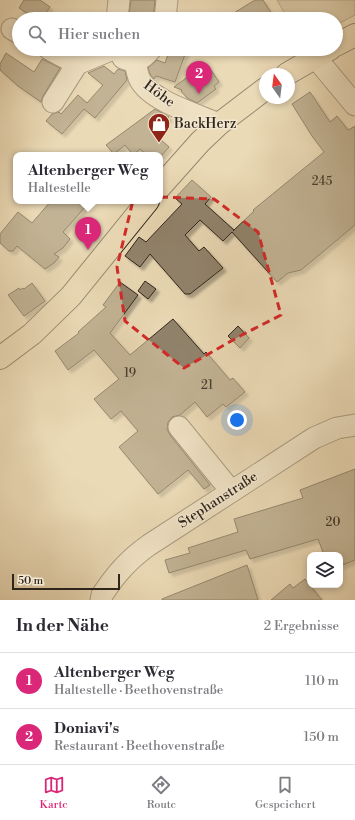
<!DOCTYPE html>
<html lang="de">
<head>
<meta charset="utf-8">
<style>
  :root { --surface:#fff; --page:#f2f2f3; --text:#2b2b33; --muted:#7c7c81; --line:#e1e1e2; --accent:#db2777 }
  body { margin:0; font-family:"Libre Bodoni",serif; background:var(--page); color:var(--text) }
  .controls { position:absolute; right:12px; bottom:12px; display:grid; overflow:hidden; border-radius:8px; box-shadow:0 2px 6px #0003 }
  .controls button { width:36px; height:36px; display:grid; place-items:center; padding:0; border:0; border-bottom:1px solid var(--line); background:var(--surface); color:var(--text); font:20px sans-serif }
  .compass { position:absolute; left:259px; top:68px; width:36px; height:36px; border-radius:50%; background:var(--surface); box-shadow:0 2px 6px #0003; rotate:346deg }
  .scale { position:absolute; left:12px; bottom:10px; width:108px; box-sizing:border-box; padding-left:4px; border:2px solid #30251b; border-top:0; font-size:11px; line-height:14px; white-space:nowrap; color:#30251b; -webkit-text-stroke:3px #f2e7d0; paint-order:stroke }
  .you { position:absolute; left:237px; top:420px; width:14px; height:14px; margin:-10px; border:3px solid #fff; border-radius:50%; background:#1a73e8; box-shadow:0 0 0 6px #1a73e833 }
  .badge { display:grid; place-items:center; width:26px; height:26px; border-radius:50%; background:var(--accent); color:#fff; font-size:13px; font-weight:700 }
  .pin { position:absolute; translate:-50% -33px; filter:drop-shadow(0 1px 2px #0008) }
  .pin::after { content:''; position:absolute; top:21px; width:14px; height:12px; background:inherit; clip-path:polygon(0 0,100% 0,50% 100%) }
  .popup { position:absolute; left:13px; top:152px; width:150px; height:52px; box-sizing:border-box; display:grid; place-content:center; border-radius:8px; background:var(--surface); filter:drop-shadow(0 1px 3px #0005); font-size:13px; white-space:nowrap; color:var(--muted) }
  .popup b { font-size:15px; color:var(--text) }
  .popup::after { content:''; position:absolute; left:50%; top:100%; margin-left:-8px; border:8px solid transparent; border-top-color:var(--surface) }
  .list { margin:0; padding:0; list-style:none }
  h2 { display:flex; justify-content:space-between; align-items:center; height:52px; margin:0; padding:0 16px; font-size:17px }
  h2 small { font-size:13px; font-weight:400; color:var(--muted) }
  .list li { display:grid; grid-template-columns:26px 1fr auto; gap:12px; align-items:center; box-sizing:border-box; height:56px; padding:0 16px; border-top:1px solid var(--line) }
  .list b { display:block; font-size:15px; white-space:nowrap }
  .list p { margin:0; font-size:13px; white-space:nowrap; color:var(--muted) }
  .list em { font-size:13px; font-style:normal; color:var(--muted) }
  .icon { flex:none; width:22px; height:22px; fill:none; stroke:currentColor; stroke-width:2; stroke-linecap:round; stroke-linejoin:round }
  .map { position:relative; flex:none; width:355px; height:600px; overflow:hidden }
  .search { position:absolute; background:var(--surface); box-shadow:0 2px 6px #0003; left:12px; right:12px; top:12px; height:44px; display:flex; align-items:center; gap:10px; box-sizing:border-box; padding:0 14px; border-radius:22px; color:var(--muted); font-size:15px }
  .sheet { height:164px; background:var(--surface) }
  nav { display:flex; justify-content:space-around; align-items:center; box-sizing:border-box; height:56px; border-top:1px solid var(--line); background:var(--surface); font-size:11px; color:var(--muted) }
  nav a { display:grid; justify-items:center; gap:2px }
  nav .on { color:var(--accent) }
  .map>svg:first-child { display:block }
  .green { fill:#cbbb9c; stroke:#7e705c }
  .building { fill:#91836c; stroke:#30251b; filter:url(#shadow) }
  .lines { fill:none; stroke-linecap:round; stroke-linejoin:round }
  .minor-casing { stroke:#5f5242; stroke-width:23 }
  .major-casing { stroke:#30251b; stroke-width:24 }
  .minor { stroke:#f2e7d0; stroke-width:21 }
  .major { stroke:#ebdab6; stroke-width:22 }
  .marked { fill:none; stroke:#d62828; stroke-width:3; stroke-dasharray:8 5; stroke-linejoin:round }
  .labels { text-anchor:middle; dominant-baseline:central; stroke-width:3; stroke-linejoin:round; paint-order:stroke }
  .number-label { font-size:12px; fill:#483c2f }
  .street-label { font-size:14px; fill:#30251b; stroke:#f2e7d0 }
  .poi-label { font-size:14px; fill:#30251b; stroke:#f2e7d0; text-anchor:start }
</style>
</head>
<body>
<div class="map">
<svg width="355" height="600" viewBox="0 0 355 600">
  <defs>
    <filter id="shadow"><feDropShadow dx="3.5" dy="3.5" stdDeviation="1" flood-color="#0004"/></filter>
  </defs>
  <rect width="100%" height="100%" fill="#ebdab6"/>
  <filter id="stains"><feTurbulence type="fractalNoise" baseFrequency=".005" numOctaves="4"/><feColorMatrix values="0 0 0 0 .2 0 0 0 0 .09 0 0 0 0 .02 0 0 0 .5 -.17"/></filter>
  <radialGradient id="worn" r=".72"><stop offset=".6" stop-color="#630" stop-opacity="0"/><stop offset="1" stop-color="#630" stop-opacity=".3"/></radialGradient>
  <!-- green -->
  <path class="green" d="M277 0H355V15L336 25V19H288Z"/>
  <!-- building -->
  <path class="building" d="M24 0H40L50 7 42 19H36L19 8Z
    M131 0H155L153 19 129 15Z
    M255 0H263L275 19H224Z
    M170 49H187L175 82 156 76 154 79 150 74 148 68 157 60 165 63Z
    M6 53 34 72 42 59 60 68 43 96 41 102 18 86 0 70V64Z
    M104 66 114 74 118 69 125 71 127 80 95 118 84 109 62 134 46 121 52 114 59 112 61 114 78 95 87 103 103 85 88 73Z
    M201 67 206 74 211 70 219 82 214 86 216 89 197 103 187 98 181 91 182 90 174 87Z
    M310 92 330 122 337 116 348 130 355 126V225L301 270 288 273 277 282 232 232 223 241 200 220 185 235 199 251 204 247 223 268 190 294H185L150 254 140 267 125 256 139 237 146 242 182 204 175 198 192 180 211 197 205 204 234 230 233 231 254 211 253 210 324 152 312 136 292 104Z
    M155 109 169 117 153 133 169 147 162 155H147L140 149 133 155 125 145 114 154 106 145Z
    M51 201H80L86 206 63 232 70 239 63 248 54 254 59 257 54 263 45 269 17 246 13 251H9L0 243V234L18 212 32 223Z
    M145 281 156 289 148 299 138 291Z
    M120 282 138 295 110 333 130 355 173 319 204 354 206 352 230 380 233 378 245 392 226 407 223 404 207 417 195 402 180 415 172 417 168 422 167 429 170 435 210 485 204 489 188 470 158 494 119 447 138 431 121 411 111 419 94 399 119 379 94 350 68 370 55 351 79 333 78 332 106 307 103 305Z
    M32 283 45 301 24 316 8 295 19 288 20 290 23 288 24 289Z
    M238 326 249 338 240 348 228 336Z
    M355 469V560L340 566V555H324L318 539 250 559 246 550 169 573 165 560 190 553 188 548 238 532 234 519 303 498 300 490Z
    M247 565 258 600H162V599Z
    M305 579 322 600H271L290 584 293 588Z"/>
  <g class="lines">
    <!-- minor casing -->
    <g class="minor-casing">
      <path id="minor" d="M117 19 119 0
        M165 19 167 0
        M12 29 19 33
        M49 49 77 64
        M315 57 355 105
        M123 58C136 64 143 59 151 49
        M135 61C136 67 137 74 140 80 151 101 198 115 219 124
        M53 102 77 64 113 49
        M179 427 231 491
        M101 600 102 595C116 574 128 560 149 545L314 438 337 428 355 425"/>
    </g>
    <!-- major casing -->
    <g class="major-casing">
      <path id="major" d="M336 45 355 35
        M287 74 330 49
        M160 187 200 142 219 124 265 89
        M0 358 32 334 71 296 148 201"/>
    </g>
    <!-- minor -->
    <use href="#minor" class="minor"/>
    <!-- major -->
    <use href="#major" class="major"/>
  </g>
  <!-- marked area -->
  <path d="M0 0H355V600H0ZM134 196 214 199 258 232 281 315 240 336 184 368 125 321 117 267Z" fill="#ebdab6" fill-opacity=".55" fill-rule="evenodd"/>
  <path class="marked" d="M134 196 214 199 258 232 281 315 240 336 184 368 125 321 117 267Z"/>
  <!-- icons -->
  <defs>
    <g id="shop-pin" transform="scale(1.15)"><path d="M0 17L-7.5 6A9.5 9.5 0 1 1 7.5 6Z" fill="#8f2418" stroke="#f2e7d0"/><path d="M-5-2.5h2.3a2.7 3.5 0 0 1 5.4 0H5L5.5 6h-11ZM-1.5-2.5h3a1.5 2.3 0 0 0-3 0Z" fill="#fff"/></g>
  </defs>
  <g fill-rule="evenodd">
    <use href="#shop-pin" x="159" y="124"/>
  </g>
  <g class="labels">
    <!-- number labels -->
    <g class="number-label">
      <text x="322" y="181">245</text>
      <text x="130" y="373">19</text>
      <text x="207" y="385">21</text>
      <text x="333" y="522">20</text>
    </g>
    <!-- street labels -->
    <g class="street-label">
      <text transform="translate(159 94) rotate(36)">Höhe</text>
      <text transform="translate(218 500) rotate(-33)">Stephanstraße</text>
    </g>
    <!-- poi labels -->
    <g class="poi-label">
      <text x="174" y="124">BackHerz</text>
    </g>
  </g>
  <rect width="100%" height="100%" filter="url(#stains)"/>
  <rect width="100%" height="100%" fill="url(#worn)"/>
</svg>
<div class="controls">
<button><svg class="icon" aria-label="layers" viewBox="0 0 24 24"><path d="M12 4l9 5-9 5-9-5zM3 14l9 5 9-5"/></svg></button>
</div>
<svg class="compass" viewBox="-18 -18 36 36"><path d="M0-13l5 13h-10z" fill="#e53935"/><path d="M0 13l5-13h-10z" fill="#7c7c81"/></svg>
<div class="scale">50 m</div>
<div class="you"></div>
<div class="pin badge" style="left:88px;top:250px">1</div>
<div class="popup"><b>Altenberger Weg</b>Haltestelle</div>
<div class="pin badge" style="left:199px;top:94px">2</div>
<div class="search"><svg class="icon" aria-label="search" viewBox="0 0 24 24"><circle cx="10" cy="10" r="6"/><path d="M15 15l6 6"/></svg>Hier suchen</div>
</div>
<section class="sheet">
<h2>In der Nähe<small>2 Ergebnisse</small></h2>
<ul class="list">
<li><span class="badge">1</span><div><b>Altenberger Weg</b><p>Haltestelle · Beethovenstraße</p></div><em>110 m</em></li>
<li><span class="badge">2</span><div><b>Doniavi's</b><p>Restaurant · Beethovenstraße</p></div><em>150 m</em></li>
</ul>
</section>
<nav>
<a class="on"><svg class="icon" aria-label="map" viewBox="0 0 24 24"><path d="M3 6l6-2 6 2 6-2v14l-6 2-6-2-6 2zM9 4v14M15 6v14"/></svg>Karte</a>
<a><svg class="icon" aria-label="directions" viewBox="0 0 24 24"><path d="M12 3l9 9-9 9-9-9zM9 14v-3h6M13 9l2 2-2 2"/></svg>Route</a>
<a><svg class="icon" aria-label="saved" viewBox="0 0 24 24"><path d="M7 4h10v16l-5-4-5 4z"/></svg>Gespeichert</a>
</nav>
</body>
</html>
